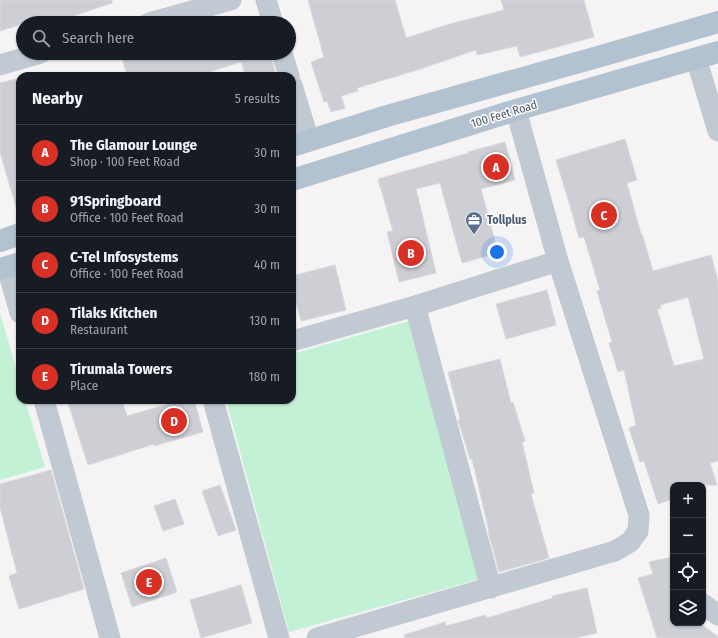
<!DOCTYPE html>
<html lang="en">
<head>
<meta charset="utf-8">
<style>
  :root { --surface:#171b24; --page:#242831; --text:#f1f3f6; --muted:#9ea1a6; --line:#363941; --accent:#d93025 }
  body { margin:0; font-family:"Fira Sans Condensed",sans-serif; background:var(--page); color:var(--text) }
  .controls { position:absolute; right:12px; bottom:12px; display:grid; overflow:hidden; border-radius:8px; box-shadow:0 1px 3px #0004 }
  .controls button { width:36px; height:36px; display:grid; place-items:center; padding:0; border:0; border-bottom:1px solid var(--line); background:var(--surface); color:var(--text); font:20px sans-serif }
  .you { position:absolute; left:497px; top:252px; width:14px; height:14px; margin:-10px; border:3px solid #fff; border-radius:50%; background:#1a73e8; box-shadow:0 0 0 6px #1a73e833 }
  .badge { display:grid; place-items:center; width:26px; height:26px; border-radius:50%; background:var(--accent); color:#fff; font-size:13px; font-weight:700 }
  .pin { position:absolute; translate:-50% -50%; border:2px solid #fff; box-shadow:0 1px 4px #0006 }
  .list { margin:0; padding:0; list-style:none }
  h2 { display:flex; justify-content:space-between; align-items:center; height:52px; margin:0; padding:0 16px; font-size:17px }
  h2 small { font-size:13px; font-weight:400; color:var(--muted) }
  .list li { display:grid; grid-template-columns:26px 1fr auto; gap:12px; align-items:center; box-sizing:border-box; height:56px; padding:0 16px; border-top:1px solid var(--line) }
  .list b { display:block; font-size:15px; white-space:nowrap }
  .list p { margin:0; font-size:13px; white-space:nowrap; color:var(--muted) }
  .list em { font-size:13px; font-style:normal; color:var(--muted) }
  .icon { flex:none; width:22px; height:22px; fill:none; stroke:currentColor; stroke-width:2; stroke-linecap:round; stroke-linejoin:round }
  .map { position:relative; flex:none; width:718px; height:638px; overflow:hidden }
  .search { position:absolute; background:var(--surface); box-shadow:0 1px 3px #0004; left:16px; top:16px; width:280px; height:44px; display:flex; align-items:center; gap:10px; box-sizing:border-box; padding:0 14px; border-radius:22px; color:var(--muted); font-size:15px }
  .panel { position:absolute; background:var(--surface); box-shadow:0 1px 3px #0004; left:16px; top:72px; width:280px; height:332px; border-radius:12px }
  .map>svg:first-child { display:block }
  .green { fill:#c3f1d5 }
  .building { fill:#cdcfd5; stroke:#d7d9de; fill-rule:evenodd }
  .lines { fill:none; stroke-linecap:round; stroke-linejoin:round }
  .minor { stroke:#c1cad2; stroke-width:21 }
  .major { stroke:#b3c2d1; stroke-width:22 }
  .labels { text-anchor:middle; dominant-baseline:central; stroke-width:3; stroke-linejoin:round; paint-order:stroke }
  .street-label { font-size:12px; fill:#4a5661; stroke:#fff }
  .service-label { font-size:12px; font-weight:bold; fill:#4e5e75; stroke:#fff; text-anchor:start }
</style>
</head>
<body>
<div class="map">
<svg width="718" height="638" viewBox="0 0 718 638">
  <rect width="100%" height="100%" fill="#f5f3f3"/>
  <!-- green -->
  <path class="green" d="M0 313 20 382V400H25L45 467 0 480Z
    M409 321 480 579 289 632 226 400H292V354Z"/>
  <!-- building -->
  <path class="building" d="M0 0H112V3L73 16V18L56 23H23V24L0 31Z
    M308 0H395L406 38 450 24 504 10 501 0H584L594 37 520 57 517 46 477 55 476 50 414 71 357 88 358 91 341 96 345 108 331 112 327 101 324 102 311 62 324 57Z
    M121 53H270L271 56 276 76H246L241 62 196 76H127Z
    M20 78V206L16 207 0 152V83Z
    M625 139 637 180 627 183 641 234H642L653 271 711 255 718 281V461L710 463 717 485H673V499L658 504 644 461 640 462 629 428 636 425 624 370 618 372 609 343 612 342 597 291 600 290 584 237 579 238 570 206 556 160ZM688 297 704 359 674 366 657 309 661 308 660 305Z
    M505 142 515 180 481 189 498 253 462 263 440 183 416 189 436 273 399 282 387 232 393 231 378 179 469 153 468 152Z
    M335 265 346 310 301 321 292 285V276Z
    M547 290 556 325 506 339 496 304Z
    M500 359 511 403 513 402 525 441 522 442 534 493 531 494 549 558 499 572 488 531H489L472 459H470L458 420 460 419 448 372Z
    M67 400H122L127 416 182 400H194L203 432 154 446V444L88 465Z
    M51 470 84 589 19 609 9 576 17 573 0 507V484Z
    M220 485 236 530 218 536 202 491Z
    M175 499 184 524 163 531 154 506Z
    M673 557V623H700L718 637V638H657L638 578 653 574 649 562Z
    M166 558 177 592 132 607 121 573Z
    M241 585 252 623 201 638 190 600Z
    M587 588 597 633 575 638H405L404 635 445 622 446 626 486 615 487 618 553 598 552 596Z"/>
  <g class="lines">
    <!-- minor -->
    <path class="minor" d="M266 0 273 23
      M149 23 231 0
      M282 53 289 76
      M696 58 718 131
      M0 65 41 53
      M292 85 309 141
      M7 267 20 313
      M415 306 491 588
      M292 341 415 306 558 261
      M44 400 110 638
      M213 400 279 638
      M703 604 718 615
      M317 638 615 551 630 542 638 531 639 515 558 261 516 110"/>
    <!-- major -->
    <path class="major" d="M292 146 387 116 601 56 718 22
      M292 180 516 110 718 52
      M0 241 20 234
      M0 269 20 263"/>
  </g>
  <!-- icons -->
  <defs>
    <g id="office-pin" transform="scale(0.9)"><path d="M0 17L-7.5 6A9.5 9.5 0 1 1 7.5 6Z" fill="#5c6f8a" stroke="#fff"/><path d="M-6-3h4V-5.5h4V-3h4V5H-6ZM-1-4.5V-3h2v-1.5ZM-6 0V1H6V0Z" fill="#fff"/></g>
  </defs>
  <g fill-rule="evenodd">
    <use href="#office-pin" x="474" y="220"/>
  </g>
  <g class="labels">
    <!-- street labels -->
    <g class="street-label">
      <text transform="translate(504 114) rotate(-17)">100 Feet Road</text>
    </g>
    <!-- service labels -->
    <g class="service-label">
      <text x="487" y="220">Tollplus</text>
    </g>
  </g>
</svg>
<div class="controls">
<button>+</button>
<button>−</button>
<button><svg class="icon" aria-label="locate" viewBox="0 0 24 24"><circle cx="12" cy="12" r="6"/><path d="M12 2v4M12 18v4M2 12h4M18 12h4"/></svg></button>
<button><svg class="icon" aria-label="layers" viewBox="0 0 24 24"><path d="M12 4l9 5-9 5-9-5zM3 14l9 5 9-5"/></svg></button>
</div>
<div class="you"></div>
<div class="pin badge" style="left:496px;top:167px">A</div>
<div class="pin badge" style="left:411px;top:253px">B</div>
<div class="pin badge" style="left:604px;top:215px">C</div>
<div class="pin badge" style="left:174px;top:421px">D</div>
<div class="pin badge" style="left:149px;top:582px">E</div>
<div class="search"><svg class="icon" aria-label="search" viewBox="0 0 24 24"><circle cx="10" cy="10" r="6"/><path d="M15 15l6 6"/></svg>Search here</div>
<section class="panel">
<h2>Nearby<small>5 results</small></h2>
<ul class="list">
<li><span class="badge">A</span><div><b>The Glamour Lounge</b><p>Shop · 100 Feet Road</p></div><em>30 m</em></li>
<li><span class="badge">B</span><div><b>91Springboard</b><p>Office · 100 Feet Road</p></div><em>30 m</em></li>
<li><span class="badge">C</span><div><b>C-Tel Infosystems</b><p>Office · 100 Feet Road</p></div><em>40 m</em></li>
<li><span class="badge">D</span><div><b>Tilaks Kitchen</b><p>Restaurant</p></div><em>130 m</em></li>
<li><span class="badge">E</span><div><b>Tirumala Towers</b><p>Place</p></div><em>180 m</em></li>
</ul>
</section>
</div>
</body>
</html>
